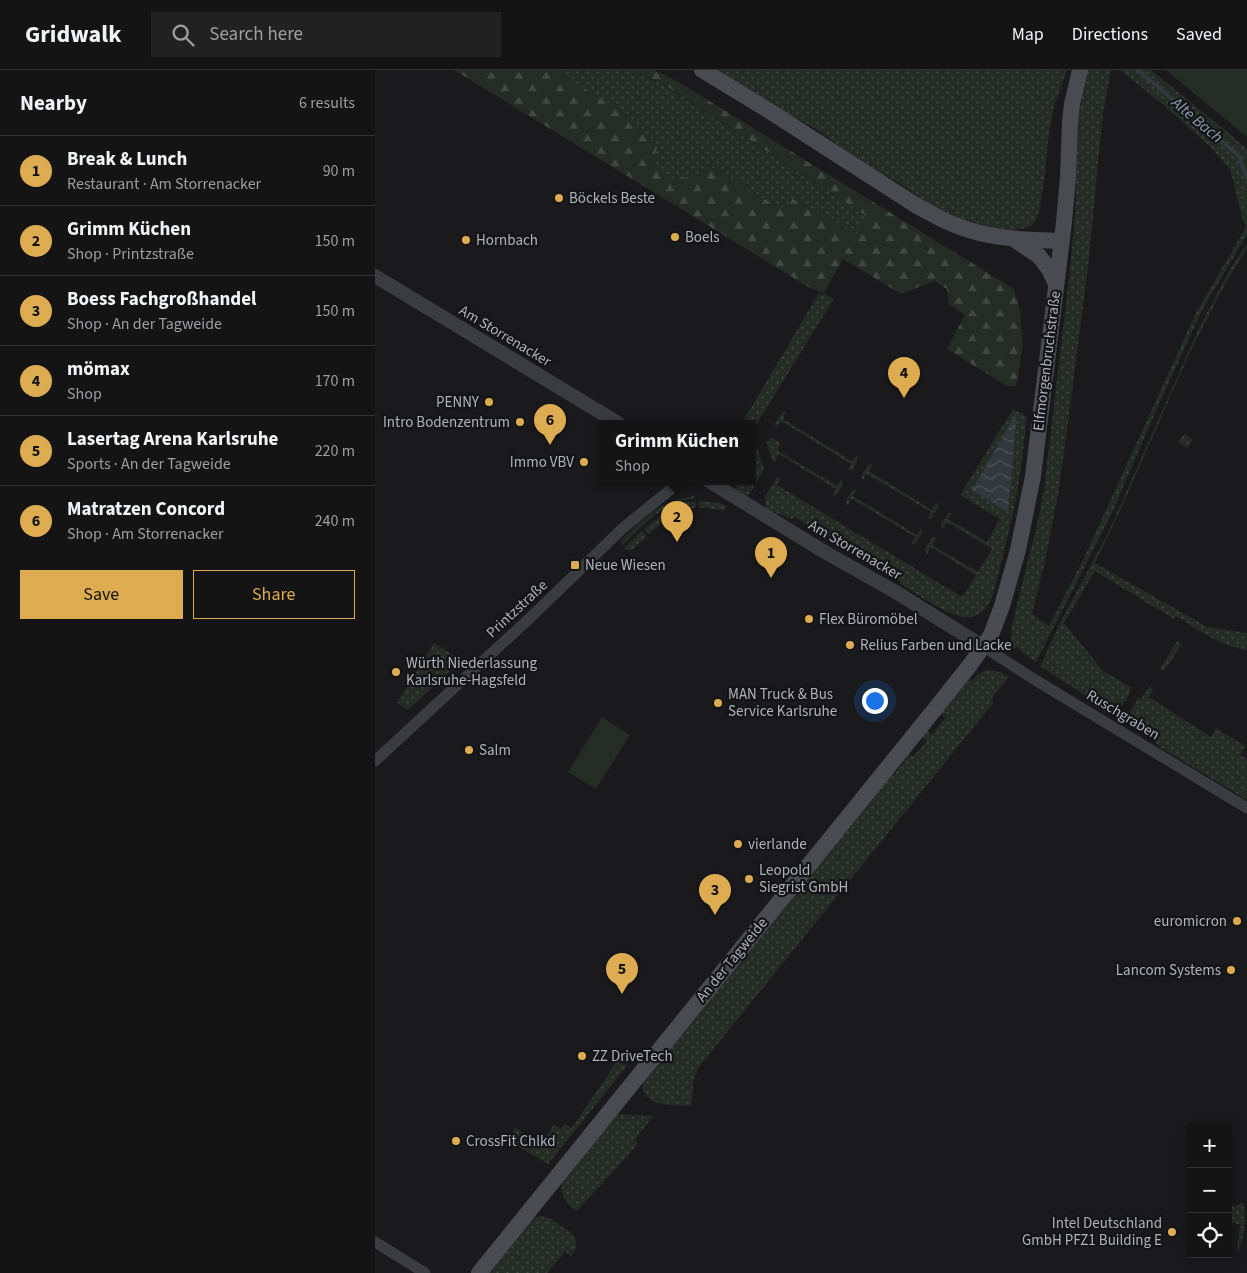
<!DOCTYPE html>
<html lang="en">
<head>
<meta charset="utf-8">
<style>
  :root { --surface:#141415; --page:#212122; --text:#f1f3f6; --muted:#9d9ea0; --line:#333334; --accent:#deac50 }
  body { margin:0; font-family:"Source Sans 3",sans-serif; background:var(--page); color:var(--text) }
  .controls { position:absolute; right:15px; bottom:15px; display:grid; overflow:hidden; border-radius:0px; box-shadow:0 2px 12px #0003 }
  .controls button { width:45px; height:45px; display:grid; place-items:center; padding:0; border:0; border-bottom:1px solid var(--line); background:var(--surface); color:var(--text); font:25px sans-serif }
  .you { position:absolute; left:499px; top:630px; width:18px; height:18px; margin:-12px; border:4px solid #fff; border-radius:50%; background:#1a73e8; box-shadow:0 0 0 8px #1a73e833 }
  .badge { display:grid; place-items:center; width:32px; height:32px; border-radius:50%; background:var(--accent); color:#111; font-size:16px; font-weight:700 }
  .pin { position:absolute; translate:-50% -41px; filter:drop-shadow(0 1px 2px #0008) }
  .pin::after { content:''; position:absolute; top:26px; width:18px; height:15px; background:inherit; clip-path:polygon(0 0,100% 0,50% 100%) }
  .popup { position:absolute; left:223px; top:350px; width:158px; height:65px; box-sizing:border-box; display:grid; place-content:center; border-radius:0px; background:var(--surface); filter:drop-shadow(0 1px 4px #0005); font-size:16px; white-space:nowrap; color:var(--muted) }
  .popup b { font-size:19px; color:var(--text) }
  .popup::after { content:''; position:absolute; left:50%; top:100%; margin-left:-10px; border:10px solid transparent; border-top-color:var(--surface) }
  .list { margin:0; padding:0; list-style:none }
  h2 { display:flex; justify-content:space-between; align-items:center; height:65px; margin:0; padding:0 20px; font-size:21px }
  h2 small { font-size:16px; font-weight:400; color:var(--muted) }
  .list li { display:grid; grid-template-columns:32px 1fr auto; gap:15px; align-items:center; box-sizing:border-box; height:70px; padding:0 20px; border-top:1px solid var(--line) }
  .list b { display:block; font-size:19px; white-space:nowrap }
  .list p { margin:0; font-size:16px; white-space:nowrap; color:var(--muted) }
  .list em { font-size:16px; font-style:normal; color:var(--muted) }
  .actions { display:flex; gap:10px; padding:15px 20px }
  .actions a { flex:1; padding:11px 0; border:1px solid var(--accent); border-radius:0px; text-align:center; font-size:18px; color:var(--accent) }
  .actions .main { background:var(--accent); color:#111 }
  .icon { flex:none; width:28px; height:28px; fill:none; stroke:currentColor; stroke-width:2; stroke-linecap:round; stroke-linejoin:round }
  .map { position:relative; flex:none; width:872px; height:1203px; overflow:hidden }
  header { display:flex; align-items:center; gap:30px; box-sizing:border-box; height:70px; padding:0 25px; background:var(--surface); border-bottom:1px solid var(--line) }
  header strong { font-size:24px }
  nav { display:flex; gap:28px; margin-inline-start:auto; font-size:18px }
  .search { width:350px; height:45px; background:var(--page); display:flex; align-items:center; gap:12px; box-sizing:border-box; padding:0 18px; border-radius:0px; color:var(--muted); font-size:19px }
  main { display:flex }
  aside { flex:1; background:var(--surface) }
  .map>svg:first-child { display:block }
  .grass { fill:url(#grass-dots) }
  .forest { fill:url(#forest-firs) }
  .garden { fill:#242c25 }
  .water { fill:url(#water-waves) }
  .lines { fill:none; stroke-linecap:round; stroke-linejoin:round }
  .stream { stroke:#31393f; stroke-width:4 }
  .minor { stroke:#3b3c40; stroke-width:11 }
  .tertiary { stroke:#3b3c40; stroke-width:14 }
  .secondary { stroke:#4a4b50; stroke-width:16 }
  .poi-dot { fill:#deac50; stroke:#151517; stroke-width:2 }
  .labels { text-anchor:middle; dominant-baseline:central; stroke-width:4.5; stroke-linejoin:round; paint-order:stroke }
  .poi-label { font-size:15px; fill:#aeb2ba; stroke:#151517; text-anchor:start }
  .street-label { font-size:15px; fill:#aeb2ba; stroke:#151517 }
  .water-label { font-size:16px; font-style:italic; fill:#8a9fb0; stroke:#151517 }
</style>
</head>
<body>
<header>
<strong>Gridwalk</strong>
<div class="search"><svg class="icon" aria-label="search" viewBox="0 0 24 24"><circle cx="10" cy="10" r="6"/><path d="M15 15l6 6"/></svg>Search here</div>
<nav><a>Map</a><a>Directions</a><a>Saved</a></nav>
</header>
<main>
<aside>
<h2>Nearby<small>6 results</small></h2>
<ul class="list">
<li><span class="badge">1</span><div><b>Break &amp; Lunch</b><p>Restaurant · Am Storrenacker</p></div><em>90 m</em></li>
<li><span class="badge">2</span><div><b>Grimm Küchen</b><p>Shop · Printzstraße</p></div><em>150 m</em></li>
<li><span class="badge">3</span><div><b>Boess Fachgroßhandel</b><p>Shop · An der Tagweide</p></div><em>150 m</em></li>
<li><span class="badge">4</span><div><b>mömax</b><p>Shop</p></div><em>170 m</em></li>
<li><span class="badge">5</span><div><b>Lasertag Arena Karlsruhe</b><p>Sports · An der Tagweide</p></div><em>220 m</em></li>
<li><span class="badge">6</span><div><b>Matratzen Concord</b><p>Shop · Am Storrenacker</p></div><em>240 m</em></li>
</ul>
<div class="actions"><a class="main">Save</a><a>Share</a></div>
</aside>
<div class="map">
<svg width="872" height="1203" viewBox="0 0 872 1203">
  <defs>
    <pattern id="grass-dots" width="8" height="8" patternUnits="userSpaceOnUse" patternTransform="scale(1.25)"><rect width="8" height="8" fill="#242c25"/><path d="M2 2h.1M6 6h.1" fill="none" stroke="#414843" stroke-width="1.8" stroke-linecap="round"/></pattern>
    <pattern id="forest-firs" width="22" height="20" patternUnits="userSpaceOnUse" patternTransform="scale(1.25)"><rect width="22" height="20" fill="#242c25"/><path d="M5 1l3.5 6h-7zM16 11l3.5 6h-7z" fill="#414843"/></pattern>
    <pattern id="water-waves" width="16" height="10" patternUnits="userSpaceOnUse" patternTransform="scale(1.25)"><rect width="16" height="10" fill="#31393f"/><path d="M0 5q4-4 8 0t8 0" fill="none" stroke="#4c5359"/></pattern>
  </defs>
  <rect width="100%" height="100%" fill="#1a1a1c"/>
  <!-- grass -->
  <path class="grass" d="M180 0H253L286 13 493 147 482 164 418 129 406 139 333 95 319 107 297 108 283 103 278 91 283 75 255 55 244 40Z
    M342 0H692L679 36 673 70 670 105 664 142 661 150 657 155 651 158 634 161 608 155 585 148 555 136 526 114 479 88 443 60 390 31Z
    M712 0H736L728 43 714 188 693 353 683 425 670 491 657 544 674 556 709 488 821 243 871 157 868 150 855 99 834 76 792 38 745 0H776L850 60 872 79V165L828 238 783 336 737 443 661 592 649 584 642 577 639 579 636 572 637 555 664 446 669 418 695 200 700 145 703 48Z
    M872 174V178L850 214 815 282 744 443 720 493 832 557 872 563V580C844 576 824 560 801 546L799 549 720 501 689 553 728 601 756 617C754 628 744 644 731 643L708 624 665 596 687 549 733 463 824 258 857 196Z
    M444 223 448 225 449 223 459 229 377 361V353H367Z
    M638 339 652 347C648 378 646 408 639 438 636 455 631 472 627 490 623 504 620 525 612 537 608 542 603 546 596 547 577 550 541 523 525 514V511L491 490 487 491 483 488V485L466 475 462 476 458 474V470L442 460 439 461 434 458 433 455 420 447 416 449 392 439 391 437 390 427 401 409 403 407 406 408 402 415 587 527 601 505 556 477 552 484 550 479 557 468 560 467 561 468 557 475 603 502 617 479 572 452 567 458 566 454 573 443H577L573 449 612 472 625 449 585 425Z
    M410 341 411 342 408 349 477 391 482 385 483 389 477 400H473L476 394 406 351 401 357 400 353 407 342Z
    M377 363 389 399 373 427C364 422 361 421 359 411H377Z
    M809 364 818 370 812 378 803 372Z
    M397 368 406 373 402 380 462 416 466 410 468 415 461 425 457 426 461 419 404 384 400 392 398 391 393 377 392 372 394 370Z
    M495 394H498L494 401 557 440 561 433 563 434V437L556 449H552L556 442 492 404 488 410 487 409V405L493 395Z
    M478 419 482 420 478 426 542 465 546 459H547V463L540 474H536L540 467 477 429 473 435H472L471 431Z
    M319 426V428C285 435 270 453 247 476L246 471C271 447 283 432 319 426Z
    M324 431 344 433 352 436 348 441 345 440 324 437Z
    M315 432H321V438L310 439 295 445 293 441 303 435Z
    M290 442 293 447 274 464 269 459Z
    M267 461 272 466 257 480H251L249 478Z
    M802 571 807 574 789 601 785 599Z
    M59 573 86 590 33 640 22 633Z
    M611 600C621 600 626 602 634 607L616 629 619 632 324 997 319 1008 316 1036C303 1035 274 1037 269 1022 267 1019 268 1014 268 1010L515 703 518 705 532 688 529 686 532 682 538 687 552 671 546 666 551 660 557 665 570 648 566 644 595 609 597 611 603 604Z
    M774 616 778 619 774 627 836 667 841 658 870 676 865 685 872 689V730L783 676C777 662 764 656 752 649L763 628 766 629Z
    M243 990 252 996 173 1094 133 1070 140 1058 167 1074 179 1054 187 1059 190 1054 197 1058Z
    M246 1044 278 1046 260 1070 263 1074 202 1141C190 1131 185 1128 187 1112L240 1045Z
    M868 1132C872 1150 870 1167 862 1183L865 1154 855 1153 857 1135 859 1137Z
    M165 1146 175 1148 196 1163 201 1170V1179L196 1186 190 1182 172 1203H112L157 1147Z"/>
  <!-- forest -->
  <path class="forest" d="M79 0H180L244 40 255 55 283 75 278 91 283 103 297 108 319 107 333 95 406 139 418 129 482 164 493 147 287 13 253 0H279L302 11 639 219 645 240 648 277 641 316H632L572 279 590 245 574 234 572 219 559 211 526 224 468 189 449 223 435 218Z"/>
  <!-- garden -->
  <path class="garden" d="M791 0H872V67Z
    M227 647 255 665 221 719 193 702Z"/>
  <!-- water -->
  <path class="water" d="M641 344V351L633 442 597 420Z"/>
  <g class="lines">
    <!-- stream -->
    <path class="stream" d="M763 0 864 86 872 108"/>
    <!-- minor -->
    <path class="minor" d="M609 577 657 608 872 738
      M0 691 157 546 248 458 306 411
      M0 1172 50 1203"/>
    <!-- tertiary -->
    <path class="tertiary" d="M0 206 243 353
      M334 411 448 481 519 521 609 577"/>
    <!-- secondary -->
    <path class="secondary" d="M327 0 396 42 542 136C554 142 566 150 580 155 614 169 650 170 687 171
      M640 170 664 186 674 199 681 214
      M104 1203 560 639 595 595 616 565 627 536 643 480 658 406 689 152 693 107 695 52 697 34 705 0"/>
  </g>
  <!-- markers -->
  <g class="poi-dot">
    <circle cx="184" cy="128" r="5"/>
    <circle cx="300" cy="167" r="5"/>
    <circle cx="91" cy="170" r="5"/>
    <circle cx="114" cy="332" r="5"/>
    <circle cx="145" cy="352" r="5"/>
    <circle cx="209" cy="392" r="5"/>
    <rect x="195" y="490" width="10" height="10" rx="2.5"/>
    <circle cx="434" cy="549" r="5"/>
    <circle cx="475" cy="575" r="5"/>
    <circle cx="21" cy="602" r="5"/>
    <circle cx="343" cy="633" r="5"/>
    <circle cx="94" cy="680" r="5"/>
    <circle cx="363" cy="774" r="5"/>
    <circle cx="374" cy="809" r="5"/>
    <circle cx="862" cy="851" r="5"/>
    <circle cx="856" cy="900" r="5"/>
    <circle cx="207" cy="986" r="5"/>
    <circle cx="81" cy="1071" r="5"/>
    <circle cx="797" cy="1162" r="5"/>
  </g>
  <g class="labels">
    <!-- poi labels -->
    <g class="poi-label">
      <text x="194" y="128">Böckels Beste</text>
      <text x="310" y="167">Boels</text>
      <text x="101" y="170">Hornbach</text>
      <text x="104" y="332" text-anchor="end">PENNY</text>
      <text x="135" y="352" text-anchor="end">Intro Bodenzentrum</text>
      <text x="199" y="392" text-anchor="end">Immo VBV</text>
      <text x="210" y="495">Neue Wiesen</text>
      <text x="444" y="549">Flex Büromöbel</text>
      <text x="485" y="575">Relius Farben und Lacke</text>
      <text x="31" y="593">Würth Niederlassung<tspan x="31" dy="17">Karlsruhe-Hagsfeld</tspan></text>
      <text x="353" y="624">MAN Truck &amp; Bus<tspan x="353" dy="17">Service Karlsruhe</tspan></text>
      <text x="104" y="680">Salm</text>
      <text x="373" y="774">vierlande</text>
      <text x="384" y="800">Leopold<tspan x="384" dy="17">Siegrist GmbH</tspan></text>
      <text x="852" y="851" text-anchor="end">euromicron</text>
      <text x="846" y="900" text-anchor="end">Lancom Systems</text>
      <text x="217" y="986">ZZ DriveTech</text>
      <text x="91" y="1071">CrossFit Chlkd</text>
      <text x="787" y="1153" text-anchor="end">Intel Deutschland<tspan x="787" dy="17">GmbH PFZ1 Building E</tspan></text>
    </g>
    <!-- street labels -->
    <g class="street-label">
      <text transform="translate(130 266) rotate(31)">Am Storrenacker</text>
      <text transform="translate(672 291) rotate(-83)">Elfmorgenbruchstraße</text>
      <text transform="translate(480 480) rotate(30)">Am Storrenacker</text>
      <text transform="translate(142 539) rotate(-43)">Printzstraße</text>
      <text transform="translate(748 645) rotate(31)">Ruschgraben</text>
      <text transform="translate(357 890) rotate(-51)">An der Tagweide</text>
    </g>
    <!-- water labels -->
    <g class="water-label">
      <text transform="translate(822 50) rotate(40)">Alte Bach</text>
    </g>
  </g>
</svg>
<div class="controls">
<button>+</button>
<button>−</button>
<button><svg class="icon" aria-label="locate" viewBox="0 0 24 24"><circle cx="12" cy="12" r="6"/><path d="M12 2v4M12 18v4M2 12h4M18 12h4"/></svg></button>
</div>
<div class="you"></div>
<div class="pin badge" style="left:396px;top:508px">1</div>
<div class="pin badge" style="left:302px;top:472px">2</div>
<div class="popup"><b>Grimm Küchen</b>Shop</div>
<div class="pin badge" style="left:340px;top:845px">3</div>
<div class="pin badge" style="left:529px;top:328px">4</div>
<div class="pin badge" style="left:247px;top:924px">5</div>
<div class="pin badge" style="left:175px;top:375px">6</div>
</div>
</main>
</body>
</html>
